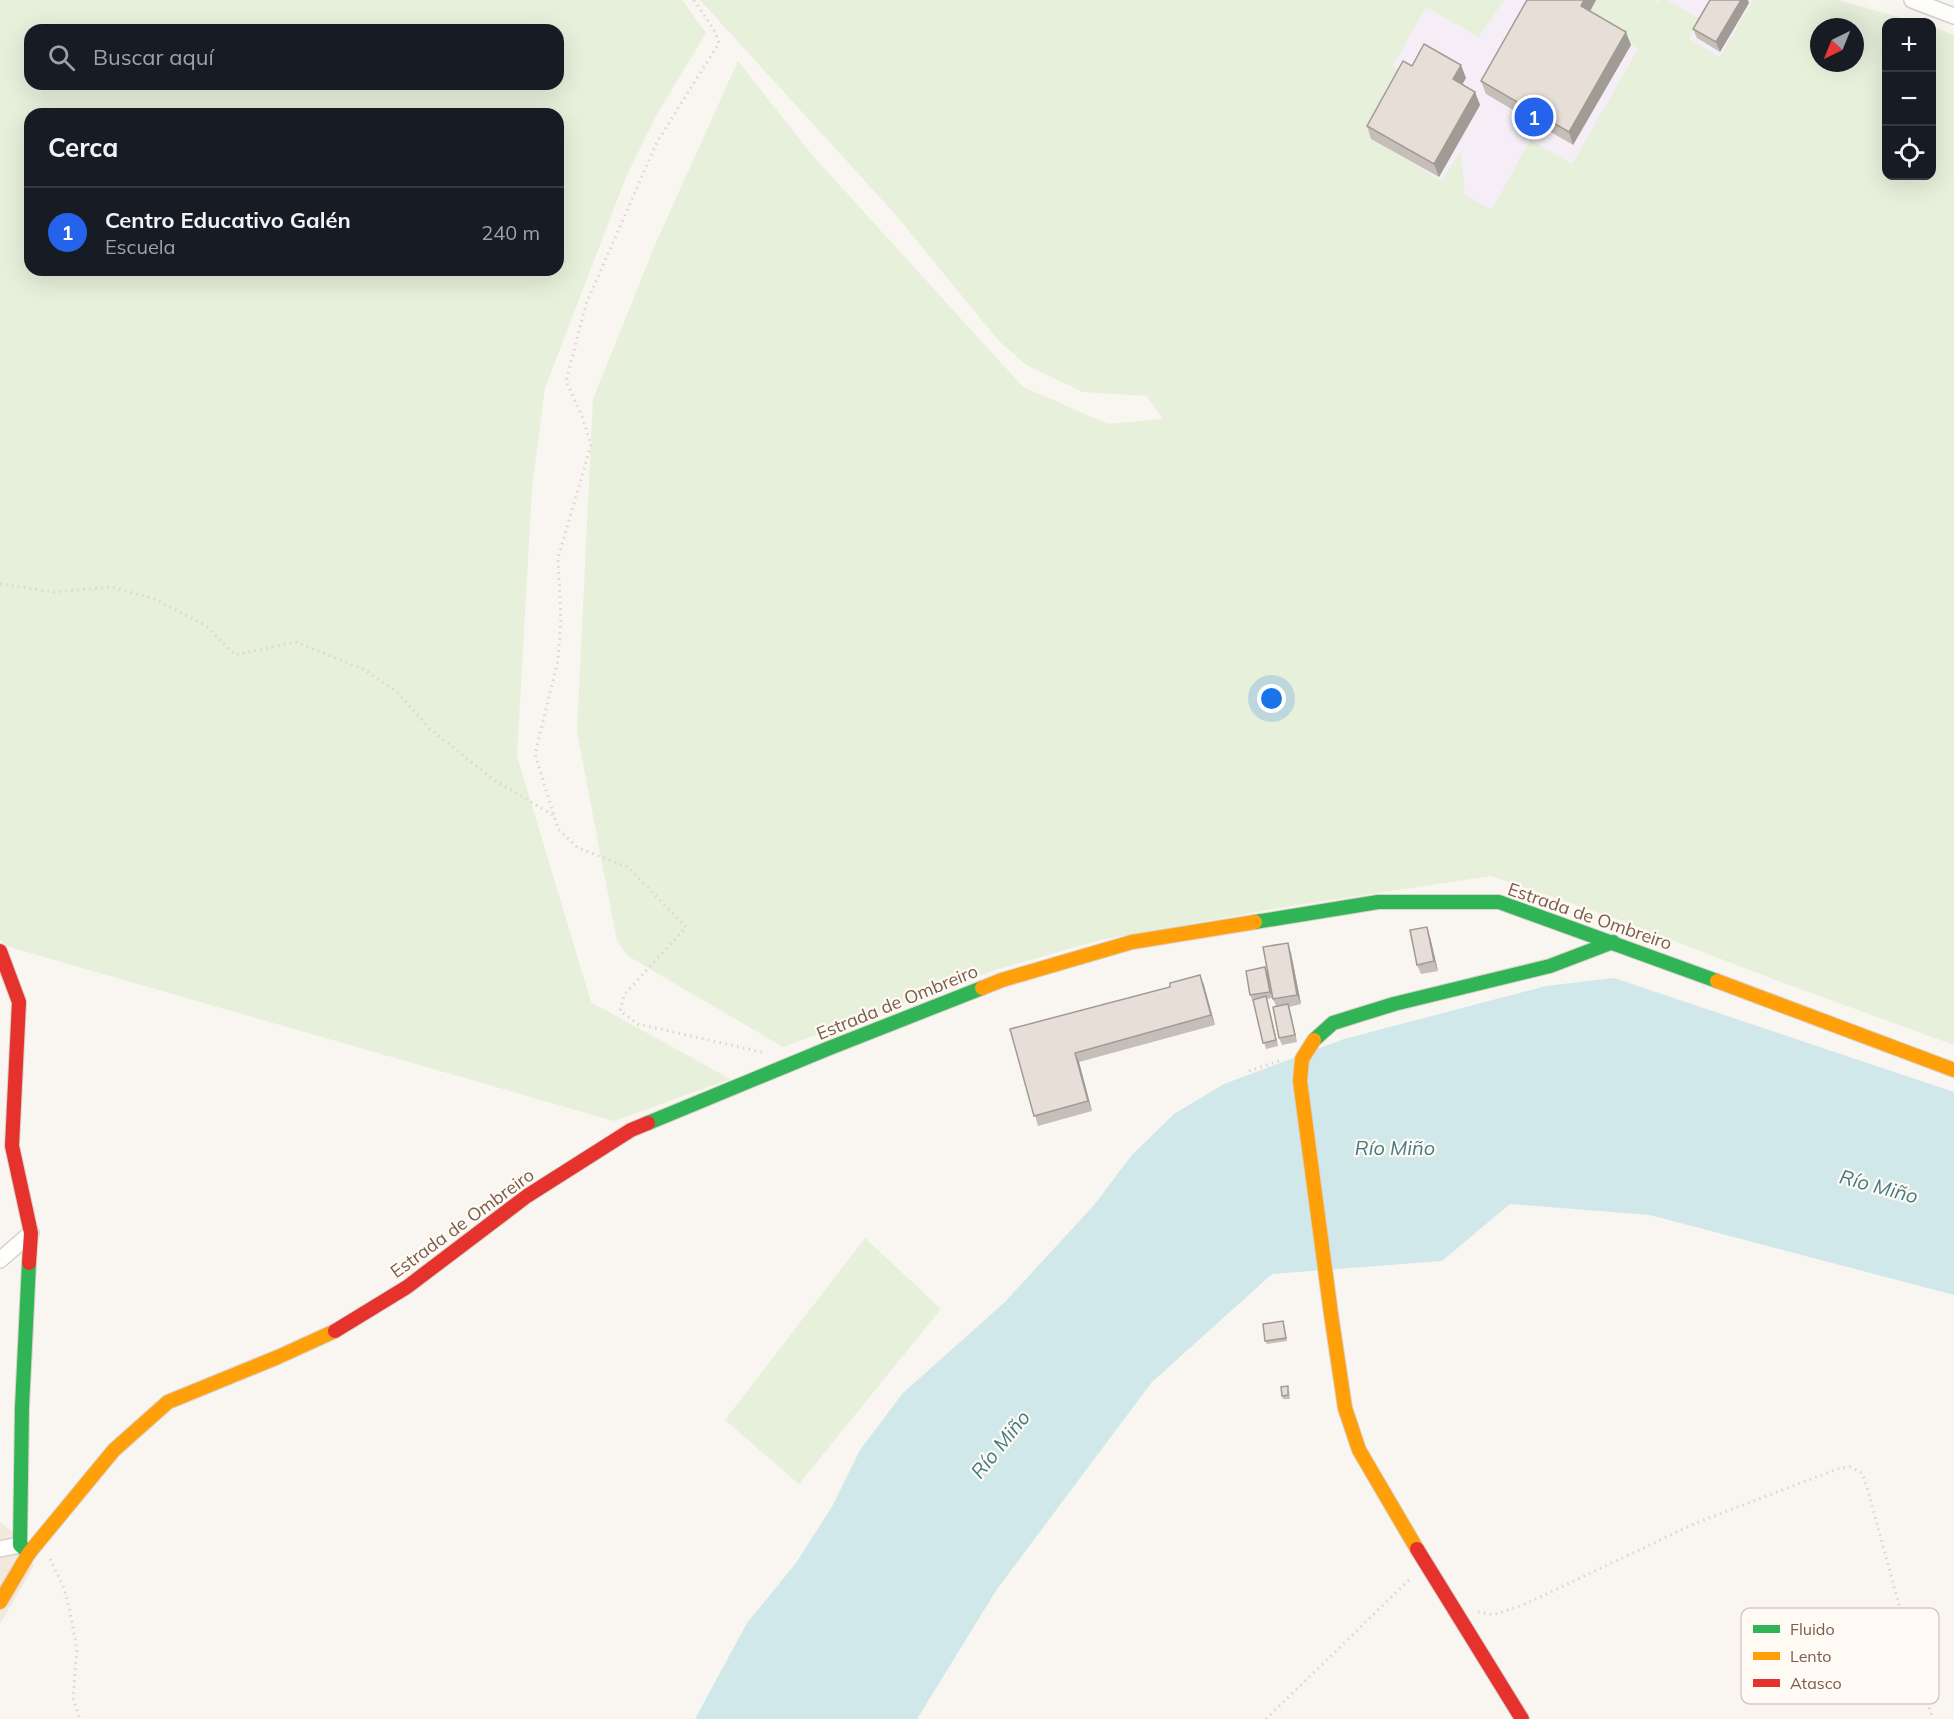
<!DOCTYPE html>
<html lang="es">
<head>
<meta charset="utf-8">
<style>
  :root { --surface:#171b24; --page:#20242c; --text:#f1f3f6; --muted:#9ea1a6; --line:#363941; --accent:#2563eb }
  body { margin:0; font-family:Mulish,sans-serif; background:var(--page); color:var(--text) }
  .controls { position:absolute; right:18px; top:18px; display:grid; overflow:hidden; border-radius:12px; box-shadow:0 6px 24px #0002 }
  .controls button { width:54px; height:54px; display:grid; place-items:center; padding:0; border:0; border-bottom:2px solid var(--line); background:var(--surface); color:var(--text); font:30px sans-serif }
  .compass { position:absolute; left:1810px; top:18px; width:54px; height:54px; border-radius:50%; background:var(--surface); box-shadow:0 6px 24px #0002; rotate:223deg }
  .you { position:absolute; left:1272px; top:699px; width:21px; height:21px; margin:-15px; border:4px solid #fff; border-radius:50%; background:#1a73e8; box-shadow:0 0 0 9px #1a73e833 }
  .badge { display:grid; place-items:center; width:39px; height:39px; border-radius:50%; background:var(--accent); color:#fff; font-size:20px; font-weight:700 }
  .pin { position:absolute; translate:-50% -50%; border:3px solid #fff; box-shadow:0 2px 6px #0006 }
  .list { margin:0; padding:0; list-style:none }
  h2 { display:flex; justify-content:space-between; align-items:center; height:78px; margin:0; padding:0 24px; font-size:26px }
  h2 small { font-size:20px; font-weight:400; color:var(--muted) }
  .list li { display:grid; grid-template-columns:39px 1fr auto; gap:18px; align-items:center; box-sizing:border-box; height:90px; padding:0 24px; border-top:2px solid var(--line) }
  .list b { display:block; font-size:22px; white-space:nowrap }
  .list p { margin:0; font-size:20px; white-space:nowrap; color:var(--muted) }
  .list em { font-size:20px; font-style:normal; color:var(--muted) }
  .icon { flex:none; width:33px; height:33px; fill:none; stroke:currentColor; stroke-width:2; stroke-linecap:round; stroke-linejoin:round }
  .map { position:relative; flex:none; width:1954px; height:1719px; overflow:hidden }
  .search { position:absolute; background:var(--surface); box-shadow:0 6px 24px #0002; left:24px; top:24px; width:540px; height:66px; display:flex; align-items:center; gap:15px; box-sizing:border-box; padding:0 21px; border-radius:18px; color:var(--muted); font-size:22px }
  .panel { position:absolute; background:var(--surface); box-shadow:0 6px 24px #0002; left:24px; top:108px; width:540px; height:168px; border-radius:18px }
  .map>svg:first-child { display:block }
  .residential { fill:#f2e8de }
  .education { fill:#f6eef6 }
  .green { fill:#e7f0db; fill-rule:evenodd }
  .water { fill:#d0e8ea }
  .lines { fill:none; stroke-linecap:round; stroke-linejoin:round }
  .street-casing { stroke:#d7d1cb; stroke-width:18 }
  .fast-casing { stroke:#d9d2cb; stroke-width:16 }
  .slow-casing { stroke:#d9d2cb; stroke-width:16 }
  .jam-casing { stroke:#d9d2cb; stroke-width:16 }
  .path { stroke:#dcd5d0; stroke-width:3; stroke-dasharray:1.5 4.5; stroke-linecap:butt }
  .street { stroke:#fefefd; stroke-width:15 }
  .fast { stroke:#30b455; stroke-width:14 }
  .slow { stroke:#ff9f0a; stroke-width:14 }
  .jam { stroke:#e5322d; stroke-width:14 }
  .slow-bridge-casing { stroke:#d9d2cb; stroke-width:16; stroke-linecap:butt }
  .slow-bridge { stroke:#ff9f0a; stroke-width:14 }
  .wall { fill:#c6bfb9 }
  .shaded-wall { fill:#a19b96 }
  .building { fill:#e6ded7; stroke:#a19b96; stroke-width:1.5 }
  .labels { text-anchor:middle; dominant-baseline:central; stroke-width:4.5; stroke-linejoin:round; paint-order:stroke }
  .street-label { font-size:18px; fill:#7a5c4d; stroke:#fffaf3 }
  .water-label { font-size:20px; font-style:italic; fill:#437c86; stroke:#fffaf3 }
  .key { fill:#fffaf3; stroke:#d7cbc1; stroke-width:1.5 }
  .key-label { font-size:16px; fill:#7a5c4d }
</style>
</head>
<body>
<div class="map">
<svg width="1954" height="1719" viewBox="0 0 1954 1719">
  <rect width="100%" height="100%" fill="#f9f5f0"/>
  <!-- residential -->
  <path class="residential" d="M0 1522 12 1531 34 1566 0 1624Z"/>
  <!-- education -->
  <path class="education" d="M1504 0H1768L1573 295 1352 167 1393 66 1426 7 1479 36Z"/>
  <!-- green -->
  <path class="green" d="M0 0H682L706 33 657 114 626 177 545 388 532 488 517 756 591 1002 730 1079 614 1121 6 946 0 940ZM30 30H558V84H30ZM30 114H558V270H30Z
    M700 0H1504L1479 37 1426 7 1393 66 1408 74 1372 139 1442 181 1461 151 1465 195 1492 210 1530 140 1572 164 1638 49 1586 19 1596 0H1653L1658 3 1660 0H1667L1700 19 1689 39 1720 57 1753 0H1837L1918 22H1886V176H1932V27L1954 35V1045L1773 979 1617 919 1491 876 1285 907 1100 940 998 969 783 1047 628 956 617 941 577 732 593 399 655 245 738 61 813 156 1023 387 1108 424 1163 419 1147 396 1083 392 1026 365 998 340 895 214ZM1819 27H1855V63H1819Z
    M865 1238 941 1309 799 1484 725 1420Z"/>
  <!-- water -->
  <path class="water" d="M1614 978 1954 1092V1295L1650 1215 1510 1204 1442 1261 1272 1274 1152 1382 997 1589 917 1719H695L747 1623 796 1563 833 1505 860 1450 903 1393 1005 1302 1095 1204 1131 1156 1174 1114 1224 1084 1344 1039 1546 986Z"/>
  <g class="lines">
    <!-- street casing -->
    <g class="street-casing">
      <path id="street" d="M1912 0 1954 16
        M0 1260 31 1233
        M0 1549 20 1545"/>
    </g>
    <!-- fast casing -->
    <g class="fast-casing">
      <path id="fast" d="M1255 922 1378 902H1499L1717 981
        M1314 1040 1333 1023 1394 1004 1550 966 1613 942
        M648 1123 827 1049 982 988
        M29 1553 20 1545 22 1407 29 1263"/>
    </g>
    <!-- slow casing -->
    <g class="slow-casing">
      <path id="slow" d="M1717 981 1954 1070
        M982 988 1002 980 1132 942 1255 922
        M1331 1314 1345 1408 1359 1450 1417 1549
        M0 1602 29 1553 114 1450 168 1402 278 1357 335 1331"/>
    </g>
    <!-- jam casing -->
    <g class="jam-casing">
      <path id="jam" d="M0 951 19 1002 12 1146 31 1233 29 1263
        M335 1331 407 1287 527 1196 631 1130 648 1123
        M1417 1549 1522 1719"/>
    </g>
    <!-- path -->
    <path class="path" d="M694 0 714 30 719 43 657 142 586 304 566 381 582 416 591 445 558 558 561 619 558 660 535 754 558 829 578 848 628 867 686 927 624 995 620 1011 638 1024 766 1053
      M0 584 54 592 111 587 155 599 206 626 235 655 296 642 365 670 399 694 430 729 494 780 553 815
      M1249 1071 1282 1060
      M50 1559 64 1588 69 1607 77 1649 73 1698 80 1719
      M1478 1612 1493 1615 1523 1605 1696 1523 1840 1468 1850 1467 1862 1473 1867 1487 1917 1671 1933 1719
      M1266 1719 1411 1578"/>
    <!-- street -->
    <use href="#street" class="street"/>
    <!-- fast -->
    <use href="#fast" class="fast"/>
    <!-- slow -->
    <use href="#slow" class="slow"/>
    <!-- jam -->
    <use href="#jam" class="jam"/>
    <!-- slow-bridge casing -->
    <g class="slow-bridge-casing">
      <path id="slow-bridge" d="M1314 1040 1302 1059 1300 1081 1331 1314"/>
    </g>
    <!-- slow-bridge -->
    <use href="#slow-bridge" class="slow-bridge"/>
  </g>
  <!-- wall -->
  <path class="wall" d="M1527 0H1596L1590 11 1631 45 1573 145 1486 94 1481 81Z
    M1749 3 1720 52 1697 38 1693 29Z
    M1466 78 1462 84 1475 92 1480 105 1439 177 1371 139 1367 126Z
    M1430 937 1438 971 1421 974 1417 965Z
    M1291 953 1301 1004 1289 1007 1297 1042 1282 1045 1279 1038 1276 1006 1273 999Z
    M1268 974 1272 998 1267 999 1278 1046 1266 1049 1253 1002 1250 995Z
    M1200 975 1215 1025 1079 1062 1092 1111 1038 1126 1010 1029 1170 987Z
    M1283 1321 1287 1341 1267 1344 1265 1341Z
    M1289 1390 1290 1399H1283L1282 1396Z"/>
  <!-- shaded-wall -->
  <path class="shaded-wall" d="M1584 0H1596L1586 19 1581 6Z
    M1741 0H1748L1749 3 1720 52 1716 42Z
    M1626 32 1631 45 1573 145 1569 132Z
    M1461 65 1466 78 1458 92 1453 79Z
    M1475 92 1480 105 1439 177 1434 164Z
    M1427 927 1430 937 1438 971 1434 961Z
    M1288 943 1291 953 1301 1004 1297 995Z
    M1265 967 1268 974 1272 998 1270 992Z
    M1200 975 1204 985 1215 1025 1211 1015Z
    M1266 996 1268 1003 1278 1046 1276 1040Z
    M1288 1004 1290 1010 1297 1042 1295 1035Z
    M1075 1053 1079 1062 1092 1111 1088 1101Z"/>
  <!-- building -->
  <path class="building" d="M1527 0H1584L1581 6 1626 32 1569 132 1481 81Z
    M1710 0H1741L1716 42 1693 29Z
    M1424 44 1461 65 1453 79 1475 92 1434 164 1367 126 1403 61 1412 66Z
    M1427 927 1434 961 1417 965 1410 930Z
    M1288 943 1297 995 1273 999 1263 947Z
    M1265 967 1270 992 1250 995 1246 971Z
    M1200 975 1211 1015 1075 1053 1088 1101 1034 1116 1010 1029 1170 987V983Z
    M1266 996 1276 1040 1263 1043 1253 1000Z
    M1288 1004 1295 1035 1279 1038 1273 1007Z
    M1283 1321 1286 1338 1265 1341 1263 1324Z
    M1288 1386V1395L1282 1396 1281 1387Z"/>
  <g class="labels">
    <!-- street labels -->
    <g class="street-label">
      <text transform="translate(1590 916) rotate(19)">Estrada de Ombreiro</text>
      <text transform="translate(897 1002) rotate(-22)">Estrada de Ombreiro</text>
      <text transform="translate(462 1223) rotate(-36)">Estrada de Ombreiro</text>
    </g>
    <!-- water labels -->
    <g class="water-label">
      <text x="1395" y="1147">Río Miño</text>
      <text transform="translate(1879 1186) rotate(15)">Río Miño</text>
      <text transform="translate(1000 1444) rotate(-51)">Río Miño</text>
    </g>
  </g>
  <!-- legend -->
  <rect x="1741" y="1608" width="198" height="96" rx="9" class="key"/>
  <rect x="1753" y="1625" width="27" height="8" fill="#30b455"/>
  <rect x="1753" y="1652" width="27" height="8" fill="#ff9f0a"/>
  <rect x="1753" y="1679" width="27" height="8" fill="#e5322d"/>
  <g class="key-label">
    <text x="1790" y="1635">Fluido</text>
    <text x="1790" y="1662">Lento</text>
    <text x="1790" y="1689">Atasco</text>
  </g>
</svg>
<div class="controls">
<button>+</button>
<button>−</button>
<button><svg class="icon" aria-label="locate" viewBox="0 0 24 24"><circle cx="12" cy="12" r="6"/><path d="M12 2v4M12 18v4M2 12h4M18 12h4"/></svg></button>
</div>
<svg class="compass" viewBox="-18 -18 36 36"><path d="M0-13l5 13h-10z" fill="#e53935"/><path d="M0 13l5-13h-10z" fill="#9ea1a6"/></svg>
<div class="you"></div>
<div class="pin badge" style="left:1534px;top:117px">1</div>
<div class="search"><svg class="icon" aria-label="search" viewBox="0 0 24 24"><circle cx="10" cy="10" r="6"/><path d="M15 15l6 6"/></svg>Buscar aquí</div>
<section class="panel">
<h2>Cerca<small></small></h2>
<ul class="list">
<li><span class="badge">1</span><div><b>Centro Educativo Galén</b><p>Escuela</p></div><em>240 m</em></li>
</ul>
</section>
</div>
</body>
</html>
